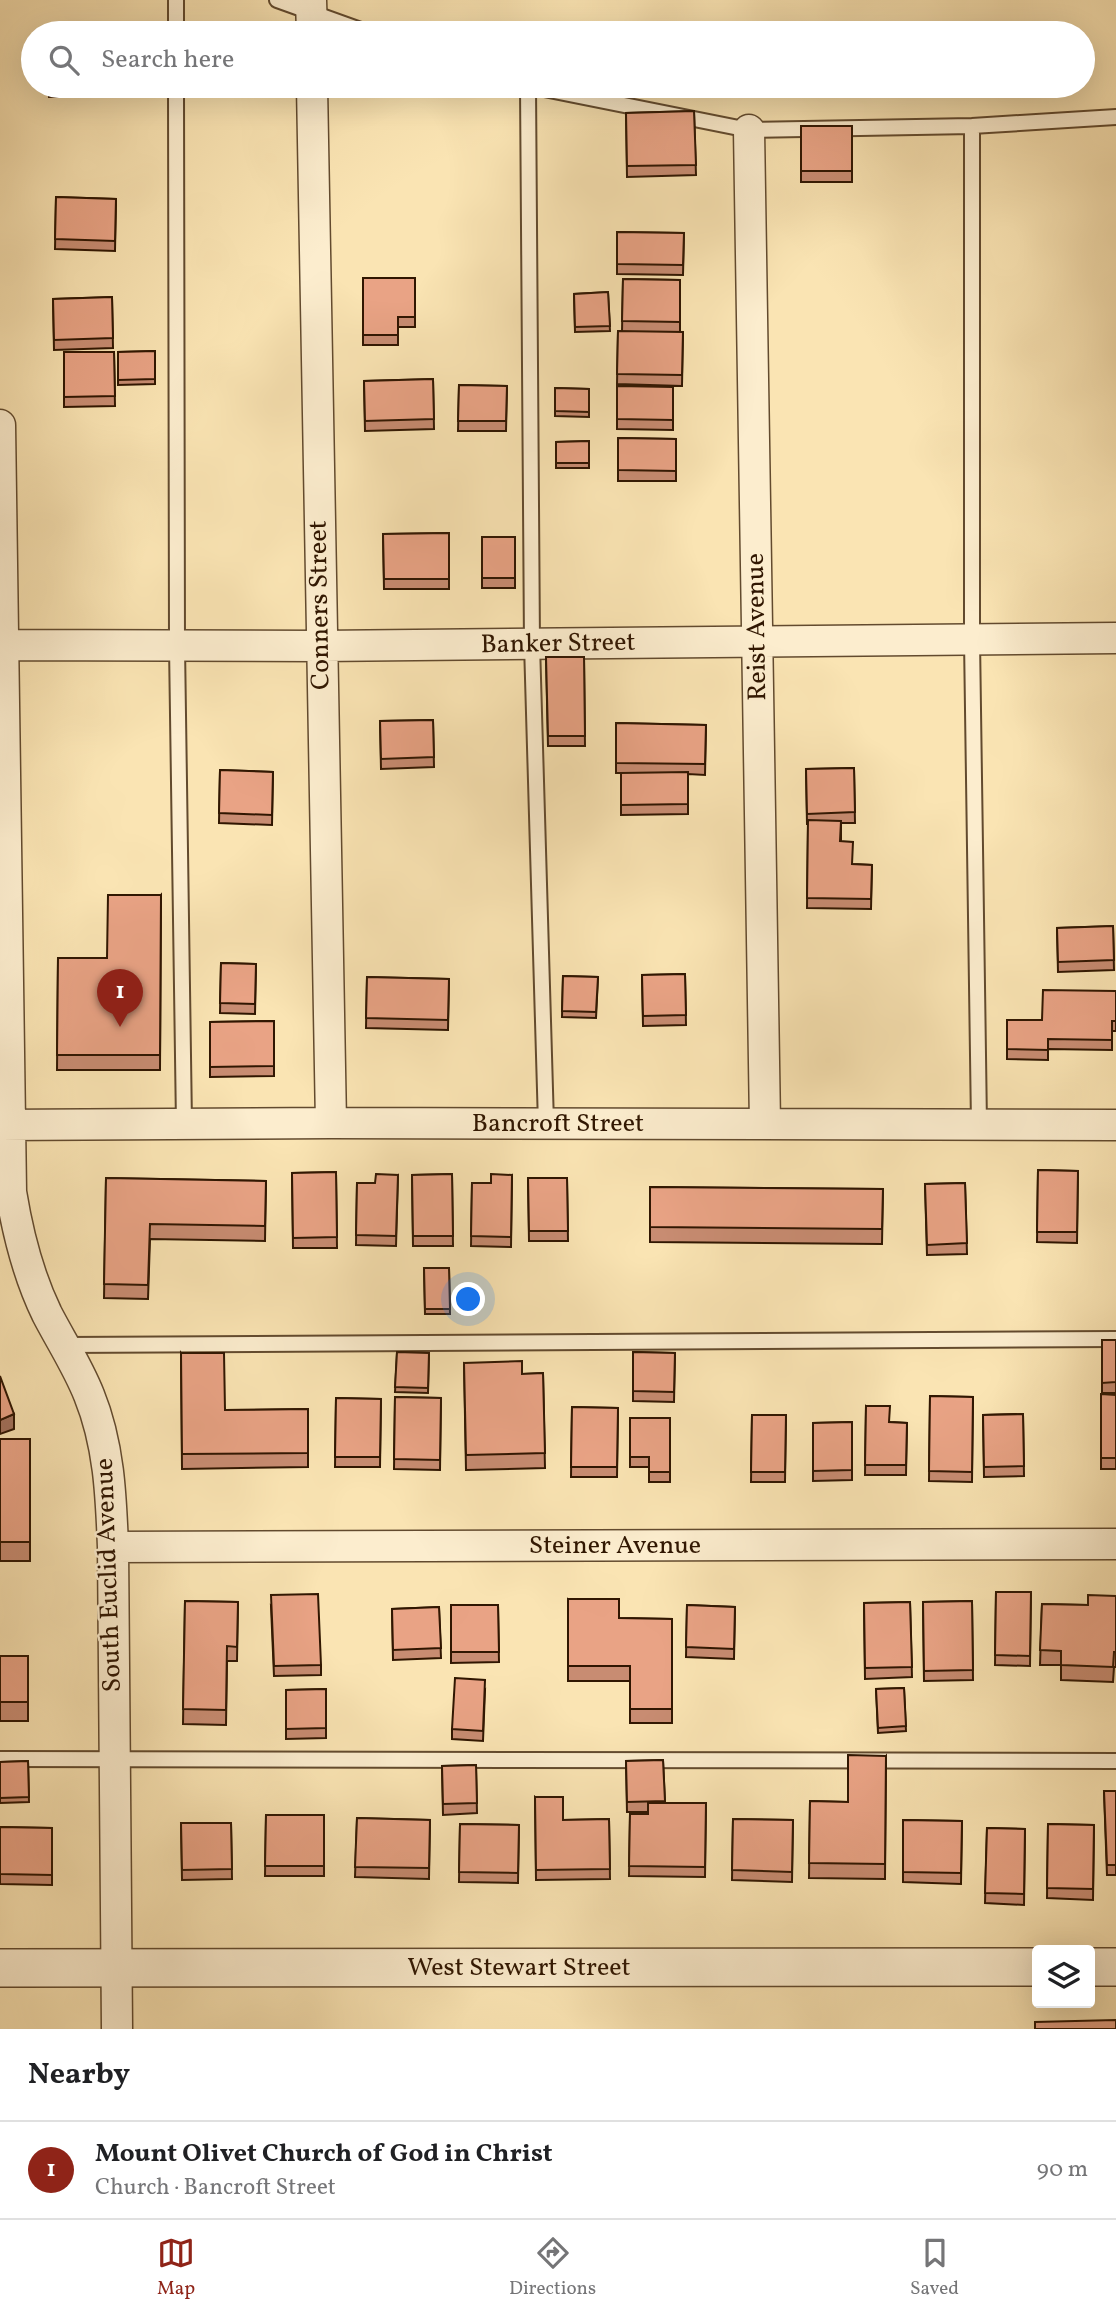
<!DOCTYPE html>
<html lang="en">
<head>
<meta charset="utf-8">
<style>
  :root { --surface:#fff; --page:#f2f2f2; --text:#202124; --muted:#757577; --line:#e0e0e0; --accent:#8f2418 }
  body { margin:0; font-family:Vollkorn,serif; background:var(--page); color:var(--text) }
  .controls { position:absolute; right:21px; bottom:21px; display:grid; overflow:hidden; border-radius:7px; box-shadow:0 7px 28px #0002 }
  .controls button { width:63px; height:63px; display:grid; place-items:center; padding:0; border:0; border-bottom:2px solid var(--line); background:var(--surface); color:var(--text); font:35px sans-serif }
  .you { position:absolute; left:469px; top:1300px; width:24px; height:24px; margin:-18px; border:5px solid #fff; border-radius:50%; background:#1a73e8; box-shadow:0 0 0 10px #1a73e833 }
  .badge { display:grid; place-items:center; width:46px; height:46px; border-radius:50%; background:var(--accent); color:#fff; font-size:23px; font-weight:700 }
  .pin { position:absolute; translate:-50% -58px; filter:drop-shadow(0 2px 4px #0008) }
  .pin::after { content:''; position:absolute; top:37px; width:24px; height:21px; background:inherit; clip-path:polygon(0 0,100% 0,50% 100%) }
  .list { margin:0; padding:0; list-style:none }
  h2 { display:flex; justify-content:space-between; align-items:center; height:91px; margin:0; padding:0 28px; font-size:30px }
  h2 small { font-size:23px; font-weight:400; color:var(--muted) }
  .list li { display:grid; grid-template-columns:46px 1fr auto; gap:21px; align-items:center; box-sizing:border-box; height:98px; padding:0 28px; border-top:2px solid var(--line) }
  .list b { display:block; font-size:26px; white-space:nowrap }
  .list p { margin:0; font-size:23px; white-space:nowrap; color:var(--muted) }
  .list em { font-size:23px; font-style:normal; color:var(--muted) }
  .icon { flex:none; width:38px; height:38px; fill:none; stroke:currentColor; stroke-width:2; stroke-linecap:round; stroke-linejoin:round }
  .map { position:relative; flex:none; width:1116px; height:2029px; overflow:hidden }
  .search { position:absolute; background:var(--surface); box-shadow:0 7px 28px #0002; left:21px; right:21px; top:21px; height:77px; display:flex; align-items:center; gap:18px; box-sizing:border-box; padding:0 24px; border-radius:38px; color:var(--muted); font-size:26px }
  .sheet { height:189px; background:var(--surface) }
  nav { display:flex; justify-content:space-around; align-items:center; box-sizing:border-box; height:98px; border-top:2px solid var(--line); background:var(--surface); font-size:19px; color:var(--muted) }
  nav a { display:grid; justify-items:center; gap:4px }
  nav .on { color:var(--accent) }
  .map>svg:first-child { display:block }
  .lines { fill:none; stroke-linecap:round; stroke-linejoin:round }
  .service-casing { stroke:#624a2e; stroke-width:18 }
  .minor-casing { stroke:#624a2e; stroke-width:33 }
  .tertiary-casing { stroke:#624a2e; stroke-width:40 }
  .service { stroke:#fcedce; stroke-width:14 }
  .minor { stroke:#fcedce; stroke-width:30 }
  .tertiary { stroke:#fcedce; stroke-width:37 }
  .wall { fill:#c88c72; stroke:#301601; stroke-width:2 }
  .shaded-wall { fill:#a3725d; stroke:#301601; stroke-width:2 }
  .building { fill:#e9a385; stroke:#301601; stroke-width:2 }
  .labels { text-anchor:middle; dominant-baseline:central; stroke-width:5; stroke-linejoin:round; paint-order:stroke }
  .street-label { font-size:26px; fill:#301601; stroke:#fcedce }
</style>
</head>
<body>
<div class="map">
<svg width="1116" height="2029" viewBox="0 0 1116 2029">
  <rect width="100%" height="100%" fill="#fae4b3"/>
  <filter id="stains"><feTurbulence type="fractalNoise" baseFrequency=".00286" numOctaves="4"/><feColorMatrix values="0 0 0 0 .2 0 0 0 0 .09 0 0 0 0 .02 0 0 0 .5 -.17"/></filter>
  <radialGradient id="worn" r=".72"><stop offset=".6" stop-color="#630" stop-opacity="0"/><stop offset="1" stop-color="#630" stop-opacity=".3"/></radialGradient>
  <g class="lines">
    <!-- service casing -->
    <g class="service-casing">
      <path id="service" d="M176 0V33
        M277 0 369 33
        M176 86 177 646 184 1124
        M528 86 532 644 546 1124
        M529 86 749 130 972 126 1116 117
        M972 126V640L979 1124
        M65 1345 1116 1339
        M0 1759 1116 1761"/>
    </g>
    <!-- minor casing -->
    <g class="minor-casing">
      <path id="minor" d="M311 0 312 33
        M312 86 331 1123
        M749 130 765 1124
        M0 425 11 1192C18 1235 28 1275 47 1314 61 1341 78 1367 89 1395 109 1444 111 1495 113 1547L117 2029
        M0 645 321 646 1116 638
        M0 1125 331 1123 1116 1125
        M113 1547 1116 1544"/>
    </g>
    <!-- tertiary casing -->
    <g class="tertiary-casing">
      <path id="tertiary" d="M1090 1967H1116
        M0 1968 1037 1967"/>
    </g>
    <!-- service -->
    <use href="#service" class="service"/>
    <!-- minor -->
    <use href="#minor" class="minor"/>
    <!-- tertiary -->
    <use href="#tertiary" class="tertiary"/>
  </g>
  <!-- wall -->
  <path class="wall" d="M49 86H115V95L49 97Z
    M694 111 696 175 627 177 626 113Z
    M801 126H852V182H801Z
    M56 197 116 199 115 251 55 249Z
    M617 232 684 233 683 275 617 274Z
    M363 278H415V327H398V345H363Z
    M623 279 680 280V332H683L682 386 617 384 618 331H622Z
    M608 292 610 331 575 332 574 294Z
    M112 297 113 348 54 350 53 299Z
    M155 351V384L118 385V352Z
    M64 352H114L115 406 64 407Z
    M433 379 434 429 365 431 364 381Z
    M459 385 507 386 506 431H458Z
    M617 386 673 387V430L617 429Z
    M555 388 589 389V417L555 416Z
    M618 438 676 439V481H618Z
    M589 441V468H556V442Z
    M449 533V589H384L383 534Z
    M482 537H515V588H482Z
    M546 657H584L585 746H548Z
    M433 720 434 767 381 769 380 721Z
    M616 723 706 725 705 775 688 774V814L621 815V773H628H616Z
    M854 768 855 823H841V841L852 864 872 865 871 909 807 908 808 824H807L806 769Z
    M220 770 273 772 272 825 219 823Z
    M161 895 160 1070H57L58 958H107Z
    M1113 926 1114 970 1058 972 1057 928Z
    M221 963 256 964 255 1014 220 1013Z
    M685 974 686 1025 643 1026 642 975Z
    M563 976 598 977 596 1018 562 1017Z
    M367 977 449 979 448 1030 366 1028Z
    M1116 991V1031H1112V1050L1048 1049V1060L1007 1059V1020H1042Z
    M274 1021V1076L210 1077V1022Z
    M1038 1170 1078 1171 1077 1243 1037 1242Z
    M336 1172 337 1248H293L292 1173Z
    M452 1174 453 1246H413L412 1175Z
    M398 1175 396 1246 356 1245 357 1183H375Z
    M512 1175 511 1247 471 1246 472 1183H491Z
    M106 1178 266 1181 265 1241 150 1239 148 1299 104 1298Z
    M528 1178H567L568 1241H529Z
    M965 1183 967 1254 927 1255 925 1184Z
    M650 1187 883 1189 882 1244 650 1242Z
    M424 1268H449L450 1314H425Z
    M1102 1340H1116V1393H1102Z
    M397 1352 429 1353 428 1393 395 1392Z
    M633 1352 675 1353 674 1402 633 1401Z
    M181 1353 225 1410 308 1409V1467L182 1469Z
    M464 1363 522 1374 543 1373 545 1468 466 1470Z
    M1101 1394 1116 1395V1469H1101Z
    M930 1396 973 1397 972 1482 929 1481Z
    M395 1397 441 1398 440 1470 394 1469Z
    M336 1398 381 1399 380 1467H335Z
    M866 1406 890 1422 907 1423 906 1475H865Z
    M572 1407 618 1408 617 1477H571Z
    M1023 1414 1024 1476 984 1477 983 1415Z
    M752 1415H786L785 1482H751Z
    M630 1418H670V1482H649V1467H630Z
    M852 1422V1480L813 1481V1423Z
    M0 1439H30V1561H0Z
    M996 1592H1031L1030 1666 995 1665Z
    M1116 1596V1667H1114L1113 1682 1061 1680V1665H1040L1042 1604 1088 1605Z
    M568 1599 619 1618 672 1619V1723H630V1681H568Z
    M185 1601 238 1602 237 1661H227L226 1725 183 1724Z
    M972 1601 973 1680 924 1681 923 1602Z
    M910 1602 912 1677 865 1679 864 1603Z
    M451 1605H498L499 1662 451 1663Z
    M687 1605 735 1607 734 1659 686 1657Z
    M271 1606 321 1665V1675L274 1676Z
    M439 1607 441 1658 393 1660 392 1609Z
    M0 1656H28V1721H0Z
    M904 1688 906 1731 878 1733 876 1689Z
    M326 1689V1738L286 1739V1690Z
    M485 1690 483 1741 452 1739V1729Z
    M886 1756 885 1879 809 1878 810 1801 848 1802Z
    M663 1760 665 1803H706L705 1877 629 1876 630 1814H648V1812H627L626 1761Z
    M28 1761 29 1802 0 1803V1762Z
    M476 1765 477 1813 443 1815 442 1766Z
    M1104 1791H1116V1875H1107Z
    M535 1797 563 1820 609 1819 610 1879 536 1880Z
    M266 1815H324V1876H265Z
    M357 1818 430 1820 429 1879 355 1877Z
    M733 1819 793 1820 792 1882 732 1880Z
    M903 1820 962 1821 961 1884 903 1882Z
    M181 1823H231L232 1879 182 1880Z
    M460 1824 519 1825 518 1883 459 1882Z
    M1048 1824 1094 1825 1093 1900 1047 1898Z
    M0 1827 52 1828V1885L0 1884Z
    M987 1828 1025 1829 1024 1905 985 1903Z"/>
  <!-- shaded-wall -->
  <path class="shaded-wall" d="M14 1414V1429L0 1434V1420Z"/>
  <!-- building -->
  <path class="building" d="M49 86H96L49 87Z
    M694 111 696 165 627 166 626 113Z
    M801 126H852V171H801Z
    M56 197 116 199 115 241 55 239Z
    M617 232 684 233 683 265 617 264Z
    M363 278H415V317H398V335H363Z
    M623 279 680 280V322L622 321Z
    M608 292 610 326 575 327 574 294Z
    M112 297 113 338 54 340 53 299Z
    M618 331 683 332 682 375 617 374Z
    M155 351V379L118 380V352Z
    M64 352H114L115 396 64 397Z
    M433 379 434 419 365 421 364 381Z
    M459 385 507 386 506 421H458Z
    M617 386 673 387V420L617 419Z
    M555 388 589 389V412L555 411Z
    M618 438 676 439V471L618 470Z
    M589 441V463H556V442Z
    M449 533V579H384L383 534Z
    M482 537H515V578H482Z
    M546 657H584L585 736H548Z
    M433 720 434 757 381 759 380 721Z
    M616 723 706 725 705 764 616 763Z
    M854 768 855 812 807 814 806 769Z
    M220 770 273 772 272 815 219 813Z
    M688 772V804L621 805V773Z
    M808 820 841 821 840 841 853 842 852 864 872 865 871 899 807 898Z
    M108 895H161L160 1055H57L58 958H107Z
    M1113 926 1114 960 1058 962 1057 928Z
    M221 963 256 964 255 1004 220 1003Z
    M685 974 686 1015 643 1016 642 975Z
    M563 976 598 977 596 1012 562 1011Z
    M367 977 449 979 448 1020 366 1018Z
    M1043 990 1116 991V1021H1112V1040L1048 1039V1050L1007 1049V1020H1042Z
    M274 1021V1066L210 1067V1022Z
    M1038 1170 1078 1171 1077 1232H1037Z
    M336 1172 337 1237 293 1238 292 1173Z
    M376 1174 398 1175 396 1236 356 1235 357 1183H375Z
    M452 1174 453 1236H413L412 1175Z
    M491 1174 512 1175 511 1237 471 1236 472 1183H491Z
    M106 1178 266 1181 265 1226 150 1224 148 1285 104 1284Z
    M528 1178H567L568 1231H529Z
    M965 1183 967 1243 927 1245 925 1184Z
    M650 1187 883 1189 882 1229 650 1227Z
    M424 1268H449L450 1309H425Z
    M1102 1340H1116V1382L1102 1383Z
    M397 1352 429 1353 428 1388 395 1387Z
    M633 1352 675 1353 674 1392 633 1391Z
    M181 1353H224L225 1410 308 1409V1453L182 1454Z
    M522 1361V1374L543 1373 545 1453 466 1455 464 1363Z
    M0 1376 14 1414 0 1420Z
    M1101 1394 1116 1395V1458H1101Z
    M930 1396 973 1397 972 1472 929 1471Z
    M395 1397 441 1398 440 1460 394 1459Z
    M336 1398 381 1399 380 1457H335Z
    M866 1406H890L889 1422 907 1423 906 1465H865Z
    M572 1407 618 1408 617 1467H571Z
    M1023 1414 1024 1466 984 1467 983 1415Z
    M752 1415H786L785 1472H751Z
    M630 1418H670V1472H649V1457H630Z
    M852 1422V1470L813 1471V1423Z
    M0 1439H30V1542H0Z
    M996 1592H1031L1030 1656 995 1655Z
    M318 1594 321 1665 274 1666 271 1595Z
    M1088 1595 1116 1596V1652H1114L1113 1667 1061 1665V1651L1040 1650 1042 1604 1088 1605Z
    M568 1599H619V1618L672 1619V1709H630V1666H568Z
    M185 1601 238 1602 237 1647 227 1646 226 1710 183 1709Z
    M972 1601 973 1670 924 1671 923 1602Z
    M910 1602 912 1667 865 1668 864 1603Z
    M451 1605H498L499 1652H451Z
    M687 1605 735 1607 734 1649 686 1647Z
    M439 1607 441 1648 393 1650 392 1609Z
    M0 1656H28V1702H0Z
    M455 1678 485 1680 483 1731 452 1729Z
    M904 1688 906 1726 878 1728 876 1689Z
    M326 1689V1728L286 1729V1690Z
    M848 1755 886 1756 885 1864 809 1863 810 1801 848 1802Z
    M663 1760 665 1801 627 1802 626 1761Z
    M28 1761 29 1797 0 1798V1762Z
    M476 1765 477 1803 443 1804 442 1766Z
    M1104 1791H1116V1865H1107Z
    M535 1797H563V1820L609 1819 610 1869 536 1870Z
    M648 1803H706L705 1867 629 1866 630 1814H648Z
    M266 1815H324V1866H265Z
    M357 1818 430 1820 429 1868 355 1867Z
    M733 1819 793 1820 792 1872 732 1870Z
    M903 1820 962 1821 961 1873 903 1872Z
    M181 1823H231L232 1869 182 1870Z
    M460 1824 519 1825 518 1873 459 1872Z
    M1048 1824 1094 1825 1093 1889 1047 1888Z
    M0 1827 52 1828V1875L0 1874Z
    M987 1828 1025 1829 1024 1894 985 1893Z
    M1116 2020V2029H1035V2022Z"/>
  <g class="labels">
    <!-- street labels -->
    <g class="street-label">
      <text transform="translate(320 605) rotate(-91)">Conners Street</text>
      <text transform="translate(757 627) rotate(-91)">Reist Avenue</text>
      <text transform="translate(558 644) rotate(-1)">Banker Street</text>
      <text x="558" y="1124">Bancroft Street</text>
      <text x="615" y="1546">Steiner Avenue</text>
      <text transform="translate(109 1575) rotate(-92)">South Euclid Avenue</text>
      <text x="519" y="1968">West Stewart Street</text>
    </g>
  </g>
  <rect width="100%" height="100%" filter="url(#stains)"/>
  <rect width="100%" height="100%" fill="url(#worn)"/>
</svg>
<div class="controls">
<button><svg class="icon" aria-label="layers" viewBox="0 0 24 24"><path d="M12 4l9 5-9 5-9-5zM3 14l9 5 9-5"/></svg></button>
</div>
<div class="you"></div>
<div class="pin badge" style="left:120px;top:1027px">1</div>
<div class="search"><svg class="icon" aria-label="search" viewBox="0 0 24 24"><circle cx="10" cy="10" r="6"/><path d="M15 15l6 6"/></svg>Search here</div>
</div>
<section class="sheet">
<h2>Nearby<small></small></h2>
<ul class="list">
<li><span class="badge">1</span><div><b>Mount Olivet Church of God in Christ</b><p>Church · Bancroft Street</p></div><em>90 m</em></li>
</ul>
</section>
<nav>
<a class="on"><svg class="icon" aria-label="map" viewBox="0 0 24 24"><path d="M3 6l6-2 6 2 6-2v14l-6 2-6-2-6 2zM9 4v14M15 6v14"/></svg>Map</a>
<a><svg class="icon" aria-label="directions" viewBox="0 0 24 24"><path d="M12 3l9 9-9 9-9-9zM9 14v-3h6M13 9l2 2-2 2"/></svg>Directions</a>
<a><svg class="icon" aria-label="saved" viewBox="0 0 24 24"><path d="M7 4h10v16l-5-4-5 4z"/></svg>Saved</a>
</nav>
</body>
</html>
